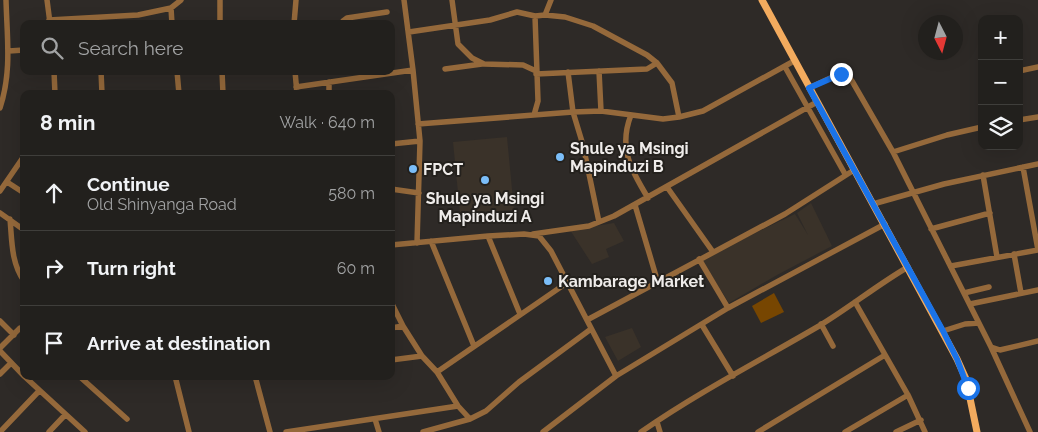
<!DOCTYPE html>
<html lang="en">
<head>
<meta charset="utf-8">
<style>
  :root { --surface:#22201d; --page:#2a2826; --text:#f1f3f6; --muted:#a2a3a4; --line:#3f3e3b }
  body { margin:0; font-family:Raleway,sans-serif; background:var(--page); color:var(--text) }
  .controls { position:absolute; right:15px; top:15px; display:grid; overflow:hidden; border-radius:10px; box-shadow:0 5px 20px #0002 }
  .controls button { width:45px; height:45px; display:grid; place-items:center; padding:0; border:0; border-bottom:1px solid var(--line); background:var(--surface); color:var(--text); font:25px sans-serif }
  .compass { position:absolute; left:918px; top:15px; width:45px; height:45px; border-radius:50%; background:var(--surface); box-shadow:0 5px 20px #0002; rotate:174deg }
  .stop { position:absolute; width:15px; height:15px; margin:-11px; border:4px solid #1a73e8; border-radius:50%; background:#fff }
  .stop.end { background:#1a73e8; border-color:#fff; box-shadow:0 1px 5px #0008 }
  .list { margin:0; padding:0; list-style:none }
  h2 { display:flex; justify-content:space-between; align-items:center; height:65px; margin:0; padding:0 20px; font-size:21px }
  h2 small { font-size:16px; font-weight:400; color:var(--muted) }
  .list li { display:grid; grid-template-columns:32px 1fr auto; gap:15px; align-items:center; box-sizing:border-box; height:75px; padding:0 20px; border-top:1px solid var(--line) }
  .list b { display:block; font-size:19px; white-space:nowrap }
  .list p { margin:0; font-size:16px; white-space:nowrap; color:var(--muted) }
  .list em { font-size:16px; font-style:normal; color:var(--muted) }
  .icon { flex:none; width:28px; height:28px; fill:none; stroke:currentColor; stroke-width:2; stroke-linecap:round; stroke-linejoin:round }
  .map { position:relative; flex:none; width:1038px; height:432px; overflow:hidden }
  .search { position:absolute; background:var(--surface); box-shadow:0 5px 20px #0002; left:20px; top:20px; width:375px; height:55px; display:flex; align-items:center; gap:12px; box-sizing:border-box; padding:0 18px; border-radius:10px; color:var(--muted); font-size:19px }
  .panel { position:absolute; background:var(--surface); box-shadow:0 5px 20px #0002; left:20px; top:90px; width:375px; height:290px; border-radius:10px }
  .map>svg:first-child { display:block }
  .built { fill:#3a3229 }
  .green { fill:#774601 }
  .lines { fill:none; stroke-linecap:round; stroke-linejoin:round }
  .minor { stroke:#95693b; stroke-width:5.5 }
  .major { stroke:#f3ab5e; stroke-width:7 }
  .route { stroke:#1a73e8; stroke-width:6 }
  .poi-dot { fill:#7bbef9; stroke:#24211d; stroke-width:2 }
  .labels { text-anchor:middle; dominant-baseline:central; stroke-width:4; stroke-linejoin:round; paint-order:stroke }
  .poi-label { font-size:16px; font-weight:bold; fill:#efecea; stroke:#24211d; text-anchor:start }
</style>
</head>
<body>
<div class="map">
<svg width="1038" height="432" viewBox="0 0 1038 432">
  <rect width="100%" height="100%" fill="#2e2a27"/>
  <!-- built -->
  <path class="built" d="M507 137 514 210 460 213 453 142Z
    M811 203 832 246 777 275 729 303 701 259 795 214 808 235 797 213Z
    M614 223 624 241 606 249 609 257 592 264 570 230Z
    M632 328 641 347 618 361 605 337Z"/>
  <!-- green -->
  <path class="green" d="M774 293 784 312 761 323 752 306Z"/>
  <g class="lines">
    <!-- minor -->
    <path class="minor" d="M47 0 50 23
      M404 0 413 70 420 141 417 243
      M452 0 458 44 472 58 484 64 523 65 536 71
      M171 8 172 24
      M545 15 551 0
      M49 20 138 15 171 8 181 0
      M220 24V0
      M294 24 296 0
      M342 24 343 21 347 18 387 12
      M409 32 490 20 517 12 535 16 545 15 565 17 593 26 647 55 657 63 672 83 679 117
      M9 51 24 50
      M785 67 845 174
      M445 69 482 64
      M54 71 55 94
      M101 71 102 94
      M177 71 179 94
      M222 71 223 94
      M295 71 297 94
      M599 71 601 111
      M1019 71 1038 67
      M568 72 573 112 583 145 599 222
      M536 74 647 69 657 63
      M329 82V94
      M296 87 413 70
      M809 88 841 73 846 74 852 81 893 152 991 347 1000 350 1038 341
      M0 108C12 71 7 38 6 0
      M534 115 538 101 535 16
      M631 115C618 148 631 170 648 198
      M1019 120 1038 117
      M418 124 573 112 601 111 663 119 679 117 703 111 794 61
      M391 144 420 141
      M893 152 947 135 982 127
      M1023 167 1038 250
      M983 175 997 257
      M7 182 24 193
      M667 187 713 252
      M391 189 419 193
      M0 191 24 156
      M873 204 944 184 1038 164
      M635 205 658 283
      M0 213 24 230
      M10 219C12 240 11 263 24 281
      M931 229 990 213
      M533 234 589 226 614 216 817 102
      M488 236 520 314
      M431 241 474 346
      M391 245 488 236 524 234 539 236 551 251 616 376
      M1014 254 1021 293
      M699 259 728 308
      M951 266 1038 250
      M964 293 989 287
      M391 302 403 326 422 356 437 372 458 406 470 419
      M855 302 908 395 925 432
      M970 304 1038 290
      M587 320 785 214 854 170
      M0 321 14 335
      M821 324 833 346
      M702 325 733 376
      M391 328 403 326
      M943 331 965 324 979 323
      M991 347 1030 432
      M0 348 20 328H24
      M0 351 24 376
      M391 360 422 356
      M437 372 568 282
      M0 374 11 363
      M24 376 85 432
      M79 376 127 419
      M175 376 189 432
      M255 376 270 432
      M375 419 379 432
      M657 422 660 432
      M0 432 39 391
      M49 432 65 415
      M286 432 458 406
      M423 432 470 419 486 411 519 382 591 329
      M543 432 616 376 728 308 885 224
      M641 432C697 393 759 361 819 326 849 308 877 285 908 267
      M758 432 885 355
      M845 432 908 395
      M896 432 921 420"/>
    <!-- major -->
    <path class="major" d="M762 0 957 359 966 379 977 432"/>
  </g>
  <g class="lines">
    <!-- route -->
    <path class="route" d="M841 74 809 88 943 331 957 359 968 388"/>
  </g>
  <!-- markers -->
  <g class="poi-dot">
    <circle cx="560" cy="157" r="5"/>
    <circle cx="413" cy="169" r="5"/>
    <circle cx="485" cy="180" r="5"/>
    <circle cx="548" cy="281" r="5"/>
  </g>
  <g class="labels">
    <!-- poi labels -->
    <g class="poi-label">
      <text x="570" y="148">Shule ya Msingi<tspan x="570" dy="18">Mapinduzi B</tspan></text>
      <text x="423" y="169">FPCT</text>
      <text x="485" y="198" text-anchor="middle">Shule ya Msingi<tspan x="485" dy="18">Mapinduzi A</tspan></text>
      <text x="558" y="281">Kambarage Market</text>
    </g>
  </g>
</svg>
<div class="controls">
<button>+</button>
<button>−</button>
<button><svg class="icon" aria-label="layers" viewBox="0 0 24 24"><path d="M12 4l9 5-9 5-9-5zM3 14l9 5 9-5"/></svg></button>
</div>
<svg class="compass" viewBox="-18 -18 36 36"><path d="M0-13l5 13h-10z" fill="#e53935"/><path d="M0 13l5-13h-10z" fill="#a2a3a4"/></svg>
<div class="stop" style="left:968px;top:388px"></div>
<div class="stop end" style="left:841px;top:74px"></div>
<div class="search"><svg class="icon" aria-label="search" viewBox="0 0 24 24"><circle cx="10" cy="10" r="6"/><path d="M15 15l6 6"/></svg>Search here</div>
<section class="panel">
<h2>8 min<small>Walk · 640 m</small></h2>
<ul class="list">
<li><svg class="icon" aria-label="ahead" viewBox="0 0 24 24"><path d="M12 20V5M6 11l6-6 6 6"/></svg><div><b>Continue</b><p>Old Shinyanga Road</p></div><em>580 m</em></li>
<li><svg class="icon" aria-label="right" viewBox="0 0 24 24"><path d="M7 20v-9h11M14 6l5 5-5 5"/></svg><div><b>Turn right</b></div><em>60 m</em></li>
<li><svg class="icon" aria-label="arrive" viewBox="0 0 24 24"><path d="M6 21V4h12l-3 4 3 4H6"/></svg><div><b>Arrive at destination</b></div></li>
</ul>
</section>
</div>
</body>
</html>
